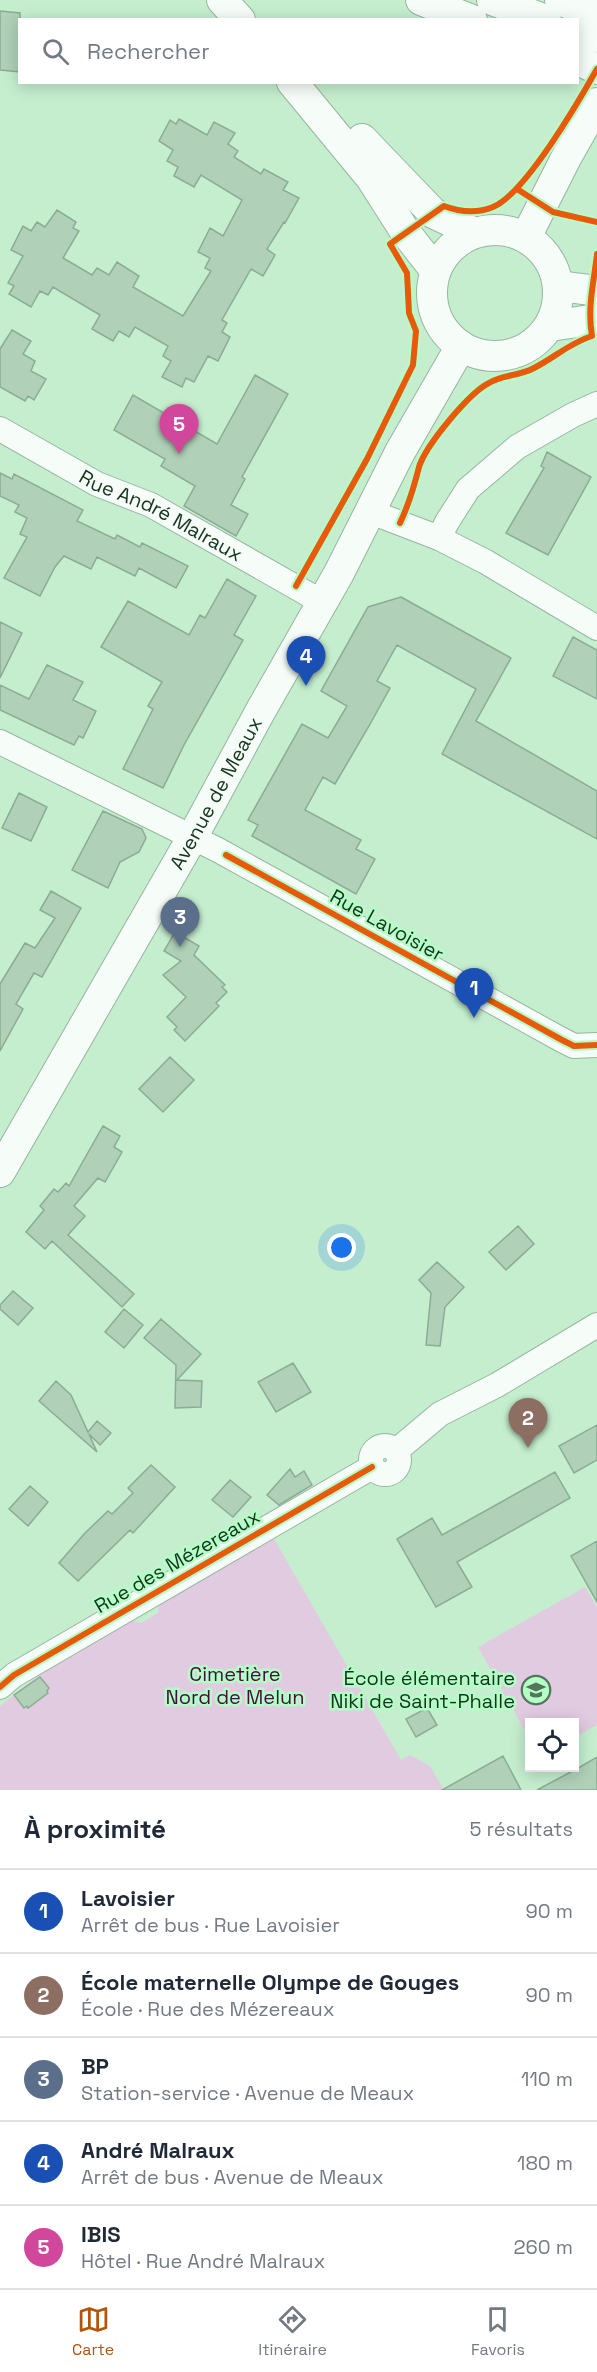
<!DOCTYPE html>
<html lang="fr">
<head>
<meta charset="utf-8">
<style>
  :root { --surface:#fff; --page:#f2f2f3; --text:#1f2937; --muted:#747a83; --line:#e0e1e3; --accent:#b45309 }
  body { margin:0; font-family:"Space Grotesk",sans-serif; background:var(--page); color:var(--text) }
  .controls { position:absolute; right:18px; bottom:18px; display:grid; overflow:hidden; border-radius:0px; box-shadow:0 3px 15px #0003 }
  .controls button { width:54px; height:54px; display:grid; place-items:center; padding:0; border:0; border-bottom:2px solid var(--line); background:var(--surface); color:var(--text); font:30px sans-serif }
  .you { position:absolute; left:342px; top:1248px; width:21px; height:21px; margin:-15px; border:4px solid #fff; border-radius:50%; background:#1a73e8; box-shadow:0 0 0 9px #1a73e833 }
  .badge { display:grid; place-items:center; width:39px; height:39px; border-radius:50%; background:var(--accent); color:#fff; font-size:20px; font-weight:700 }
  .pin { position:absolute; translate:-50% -50px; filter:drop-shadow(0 2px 3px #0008) }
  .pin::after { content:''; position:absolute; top:32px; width:21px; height:18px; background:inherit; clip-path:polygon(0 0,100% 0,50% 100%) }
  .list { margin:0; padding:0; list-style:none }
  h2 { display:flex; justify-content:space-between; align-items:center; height:78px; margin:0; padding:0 24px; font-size:26px }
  h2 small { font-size:20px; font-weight:400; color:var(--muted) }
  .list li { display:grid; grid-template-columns:39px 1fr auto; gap:18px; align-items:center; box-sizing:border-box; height:84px; padding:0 24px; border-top:2px solid var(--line) }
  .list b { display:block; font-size:22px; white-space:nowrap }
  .list p { margin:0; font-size:20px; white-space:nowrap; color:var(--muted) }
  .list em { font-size:20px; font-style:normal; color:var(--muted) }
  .icon { flex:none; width:33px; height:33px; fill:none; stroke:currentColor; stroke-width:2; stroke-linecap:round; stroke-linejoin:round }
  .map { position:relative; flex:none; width:597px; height:1790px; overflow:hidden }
  .search { position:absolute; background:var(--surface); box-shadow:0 3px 15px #0003; left:18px; right:18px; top:18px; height:66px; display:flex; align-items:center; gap:15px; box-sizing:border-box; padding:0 21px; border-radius:0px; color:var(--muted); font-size:22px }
  .sheet { height:498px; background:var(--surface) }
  nav { display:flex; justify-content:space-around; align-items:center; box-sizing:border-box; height:84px; border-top:2px solid var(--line); background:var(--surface); font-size:16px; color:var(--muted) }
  nav a { display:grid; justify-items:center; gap:3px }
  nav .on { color:var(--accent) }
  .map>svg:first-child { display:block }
  .green { fill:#e1cbe0 }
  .building { fill:#b0d0b8; stroke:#8bac94; stroke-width:1.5 }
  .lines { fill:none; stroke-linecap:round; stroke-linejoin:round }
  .minor-casing { stroke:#96b69e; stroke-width:26 }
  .major-casing { stroke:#96b69e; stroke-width:32 }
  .minor { stroke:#f6fcf8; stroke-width:24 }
  .major { stroke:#f6fcf8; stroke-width:30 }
  .cycleway-casing { stroke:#b4ffc6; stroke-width:10 }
  .cycleway { stroke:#e8590c; stroke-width:6 }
  .labels { text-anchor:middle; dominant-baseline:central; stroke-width:5; stroke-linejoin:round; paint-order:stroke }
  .street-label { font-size:20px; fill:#15341e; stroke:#b4ffc6 }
  .park-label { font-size:20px; fill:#460c42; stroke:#b4ffc6 }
  .poi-label { font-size:20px; fill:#15341e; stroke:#b4ffc6; text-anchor:end }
</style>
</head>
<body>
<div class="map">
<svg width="597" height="1790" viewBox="0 0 597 1790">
  <rect width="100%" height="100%" fill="#c5eecf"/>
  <!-- green -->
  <path class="green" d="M273 1537 401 1760 410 1755 430 1766 444 1790H0V1706L58 1660 128 1619 141 1623 158 1613 159 1599Z
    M585 1587 597 1607V1725L575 1737 574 1722H530L529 1738 478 1647Z"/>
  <!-- building -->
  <path class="building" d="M0 11 20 13V72L0 70Z
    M179 119 207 135 214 122 235 133 228 144 238 151 234 157 261 174 264 169 288 182 283 190 299 198 285 223 284 222 267 249 275 255 263 276 251 269 222 320 227 323 222 332 230 337 218 361 208 356 194 382 186 378 182 387 162 377 171 361 163 356 168 346 135 327 129 337 119 331 113 341 92 329 100 315 53 287 48 295 40 291 31 307 9 294 14 286 8 283 23 256 11 250 23 226 31 231 37 222 45 227 57 210 76 222 73 228 79 231 63 258 92 275 97 268 109 275 117 262 139 276 133 287 183 316 211 271 205 268 210 258 198 252 210 228 223 236 242 200 201 175 194 187 174 176 178 167 167 161 173 150 159 141 170 120 176 124Z
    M12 330 31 341 23 354 35 361 31 371 46 379 34 400 28 396 25 401 0 387V349Z
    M255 375 288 394 242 477 245 479 231 505 248 514 236 536 184 506 195 486 161 466 165 459 114 430 133 395 217 444Z
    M547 452 591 477 548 555 506 533 544 468 541 466Z
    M0 473 12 479 14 474 83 510 77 521 115 539 117 535 140 547 142 543 188 566 176 588 139 568 135 576 97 557 91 569 64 556 55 567 40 596 4 578 27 537 20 534 27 518 15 512 19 505 0 496Z
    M227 579 256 596 234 635 243 640 184 745 163 788 123 769 153 709 148 706 162 682 101 647 128 601 189 635 200 615 205 618Z
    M401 597 511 658 476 721 597 791V839L442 754 476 689 397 645 377 681 390 688 369 726 335 784 323 777 305 810 361 840 356 849 375 859 356 894 252 836 258 825 248 820 302 724 328 738 347 706 321 691 368 607Z
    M0 622 22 633 0 678Z
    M573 637 597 650V699L553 676Z
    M47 665 83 682 73 700 96 711 83 738 79 736 74 745 0 710V685L29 699Z
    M19 793 47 807 31 841 2 828Z
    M103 811 142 829 146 838 139 852 120 862 108 888 72 870Z
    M51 891 81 908 42 977 34 973 16 1004 23 1009 0 1051V984L25 943 35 948 55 918 40 910Z
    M175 932 199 946 194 955 225 985 222 987 227 992 216 1003 219 1006 185 1041 174 1030 177 1027 167 1017 186 997 163 975 181 961 164 951Z
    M170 1057 194 1080 163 1112 139 1089Z
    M103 1126 120 1136 114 1147 122 1152 105 1182 98 1178 74 1206 85 1216 68 1235 134 1294 122 1307 52 1241 45 1249 26 1232 44 1210 40 1206 54 1189 58 1192 66 1183 69 1186Z
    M518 1226 534 1244 506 1270 489 1252Z
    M437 1262 464 1287 445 1307 440 1346 426 1345 431 1293 419 1280Z
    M13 1291 33 1308 18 1325 0 1309V1305Z
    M124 1309 143 1325 124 1348 105 1332Z
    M161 1319 201 1354 177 1380 202 1381 201 1407 175 1408 176 1365 144 1338Z
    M293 1363 311 1392 276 1412 258 1382Z
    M56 1381 71 1395 88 1432 97 1421 111 1433 100 1445 89 1434 97 1452 39 1401Z
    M597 1425V1460L574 1473 559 1446Z
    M151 1465 175 1487 133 1533 130 1530 78 1581 59 1563 85 1533 108 1511 112 1514 133 1493 128 1488Z
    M290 1469 295 1477 304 1471 312 1485 279 1505 267 1495Z
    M555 1472 570 1498 457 1562 472 1587 436 1607 397 1539 432 1518 442 1535Z
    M230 1480 251 1497 233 1517 212 1500Z
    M30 1486 48 1502 28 1526 9 1509Z
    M597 1541V1602L571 1556Z
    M40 1677 49 1688 47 1691 48 1693 28 1708 27 1706 24 1708 14 1695Z
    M427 1708 437 1725 416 1737 406 1719Z
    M503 1756 521 1790H442Z
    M597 1757V1790H537L580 1767Z"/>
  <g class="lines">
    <!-- minor casing -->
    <g class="minor-casing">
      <g id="minor">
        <path id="s1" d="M0 429 97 484 151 505 322 602"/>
        <path d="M371 512 439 538 486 562 597 628"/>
        <path d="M439 538 447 522 468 489 517 447 573 415 597 404"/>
        <path d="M0 742 218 850 562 1040 574 1046 597 1045"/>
        <circle cx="385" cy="1460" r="14"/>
        <path d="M396 1451 440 1414 497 1385 597 1325"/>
        <path d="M0 1687 14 1675 372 1467"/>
      </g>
    </g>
    <!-- major casing -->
    <g class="major-casing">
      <g id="major">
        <path d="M222 0 240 20"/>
        <path d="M421 0 472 20"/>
        <path d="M492 0 546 20"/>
        <path d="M560 0 597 15"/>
        <path d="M578 30 597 37"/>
        <path d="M578 60 597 69"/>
        <path d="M292 82 371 178 406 233 435 270"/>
        <path d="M362 139 433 213 473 232"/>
        <circle cx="495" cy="293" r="63"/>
        <path d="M526 237 566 158 597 103"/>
        <path d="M559 286 597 291"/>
        <path d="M550 326 597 319"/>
        <path id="s2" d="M0 1172 192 838 261 710 339 573 400 452 461 346"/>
      </g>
    </g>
    <!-- minor -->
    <use href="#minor" class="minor"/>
    <!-- major -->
    <use href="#major" class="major"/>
    <!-- cycleway casing -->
    <g class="cycleway-casing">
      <path id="cycleway" d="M517 189 553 212 597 222
        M400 523C409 504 414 487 419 467 426 445 469 393 489 383 502 375 518 376 532 369 553 359 569 343 592 336 587 307 594 282 597 254
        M296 586 367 459 413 365 416 331 409 313 407 273 390 244 444 206C460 212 476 214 493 207 525 194 579 101 597 69
        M226 855 562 1040 574 1046 597 1045
        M0 1687 14 1675 372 1467"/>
    </g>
    <!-- cycleway -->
    <use href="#cycleway" class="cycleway"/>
  </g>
  <!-- icons -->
  <defs>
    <g id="school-ring" transform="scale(1.5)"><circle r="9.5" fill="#b4ffc6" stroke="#53755c" stroke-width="1.5"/><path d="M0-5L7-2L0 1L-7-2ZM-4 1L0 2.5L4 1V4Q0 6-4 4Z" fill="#53755c"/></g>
  </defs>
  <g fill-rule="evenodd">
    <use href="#school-ring" x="536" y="1690"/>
  </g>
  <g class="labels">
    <!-- street labels -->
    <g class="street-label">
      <text stroke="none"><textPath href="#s1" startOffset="183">Rue André Malraux</textPath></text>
      <text stroke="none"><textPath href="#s2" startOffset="436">Avenue de Meaux</textPath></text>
      <text transform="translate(387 925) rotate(29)">Rue Lavoisier</text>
      <text transform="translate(177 1561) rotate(-30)">Rue des Mézereaux</text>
    </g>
    <!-- park labels -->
    <g class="park-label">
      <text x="235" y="1674">Cimetière<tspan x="235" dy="23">Nord de Melun</tspan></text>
    </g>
    <!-- poi labels -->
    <g class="poi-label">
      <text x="515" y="1678">École élémentaire<tspan x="515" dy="23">Niki de Saint-Phalle</tspan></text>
    </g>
  </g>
</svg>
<div class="controls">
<button><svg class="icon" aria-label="locate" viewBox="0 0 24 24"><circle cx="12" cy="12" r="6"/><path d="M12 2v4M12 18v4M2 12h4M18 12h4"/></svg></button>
</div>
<div class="you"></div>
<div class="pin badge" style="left:474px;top:1018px;background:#1a4fb4">1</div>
<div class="pin badge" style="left:528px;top:1448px;background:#8d6e63">2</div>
<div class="pin badge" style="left:180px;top:947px;background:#5c6f8a">3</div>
<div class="pin badge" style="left:306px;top:686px;background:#1a4fb4">4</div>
<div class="pin badge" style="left:179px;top:454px;background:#d1479c">5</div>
<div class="search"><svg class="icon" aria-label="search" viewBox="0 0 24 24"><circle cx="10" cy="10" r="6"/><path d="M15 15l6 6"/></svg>Rechercher</div>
</div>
<section class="sheet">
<h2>À proximité<small>5 résultats</small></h2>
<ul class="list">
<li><span class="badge" style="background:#1a4fb4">1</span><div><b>Lavoisier</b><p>Arrêt de bus · Rue Lavoisier</p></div><em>90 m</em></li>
<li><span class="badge" style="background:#8d6e63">2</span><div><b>École maternelle Olympe de Gouges</b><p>École · Rue des Mézereaux</p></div><em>90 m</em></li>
<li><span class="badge" style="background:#5c6f8a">3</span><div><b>BP</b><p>Station-service · Avenue de Meaux</p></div><em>110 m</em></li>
<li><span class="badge" style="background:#1a4fb4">4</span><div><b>André Malraux</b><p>Arrêt de bus · Avenue de Meaux</p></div><em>180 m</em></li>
<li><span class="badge" style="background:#d1479c">5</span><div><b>IBIS</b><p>Hôtel · Rue André Malraux</p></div><em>260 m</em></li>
</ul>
</section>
<nav>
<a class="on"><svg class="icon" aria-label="map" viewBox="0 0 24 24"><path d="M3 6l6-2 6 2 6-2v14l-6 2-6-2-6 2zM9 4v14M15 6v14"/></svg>Carte</a>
<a><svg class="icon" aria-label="directions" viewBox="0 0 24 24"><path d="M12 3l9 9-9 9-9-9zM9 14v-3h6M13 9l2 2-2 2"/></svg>Itinéraire</a>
<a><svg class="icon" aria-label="saved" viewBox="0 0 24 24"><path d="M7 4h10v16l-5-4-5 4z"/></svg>Favoris</a>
</nav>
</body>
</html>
